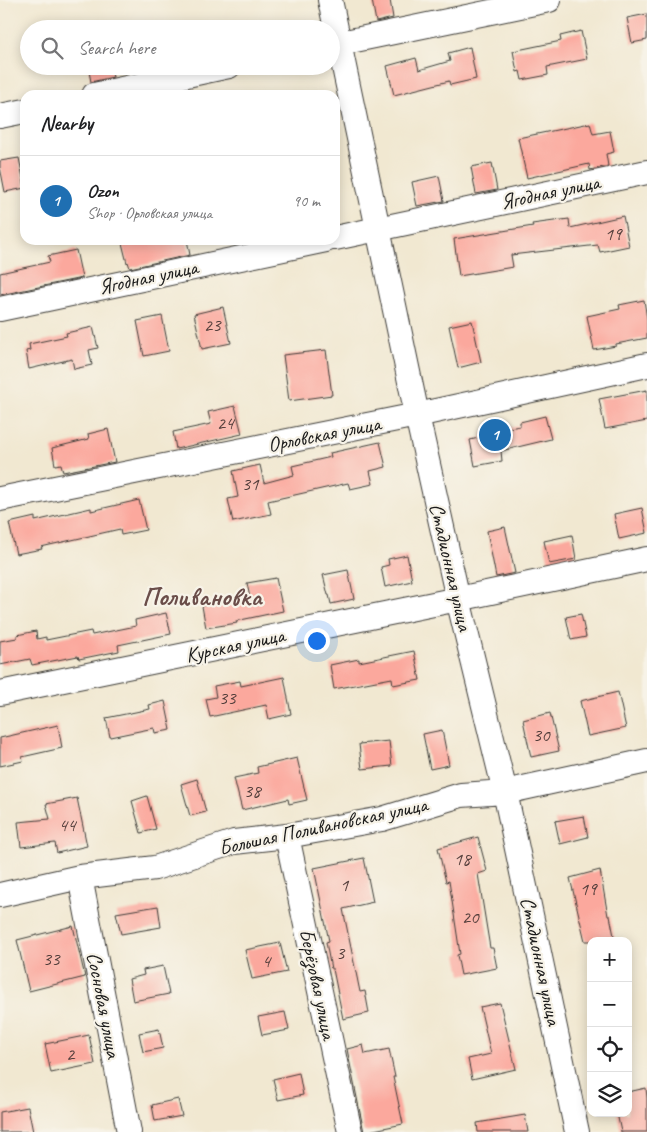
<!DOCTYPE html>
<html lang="en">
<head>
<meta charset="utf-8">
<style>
  :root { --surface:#fff; --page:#f2f2f2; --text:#202124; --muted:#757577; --line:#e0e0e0; --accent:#1f6fb2 }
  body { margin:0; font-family:Caveat,sans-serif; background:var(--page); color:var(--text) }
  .controls { position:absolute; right:15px; bottom:15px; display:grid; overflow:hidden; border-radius:10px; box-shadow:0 2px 12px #0003 }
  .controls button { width:45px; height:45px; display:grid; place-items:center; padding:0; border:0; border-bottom:1px solid var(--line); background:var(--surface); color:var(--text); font:25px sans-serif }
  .you { position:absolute; left:316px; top:640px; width:18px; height:18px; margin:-12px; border:4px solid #fff; border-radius:50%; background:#1a73e8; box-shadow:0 0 0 8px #1a73e833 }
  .badge { display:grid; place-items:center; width:32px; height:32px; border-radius:50%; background:var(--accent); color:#fff; font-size:16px; font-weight:700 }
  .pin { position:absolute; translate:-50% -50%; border:2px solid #fff; box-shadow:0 1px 5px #0006 }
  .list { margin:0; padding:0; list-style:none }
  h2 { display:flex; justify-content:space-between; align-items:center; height:65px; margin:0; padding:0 20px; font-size:21px }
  h2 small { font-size:16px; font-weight:400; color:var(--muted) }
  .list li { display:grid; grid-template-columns:32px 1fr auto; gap:15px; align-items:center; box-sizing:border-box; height:90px; padding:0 20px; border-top:1px solid var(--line) }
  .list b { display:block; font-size:19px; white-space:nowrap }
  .list p { margin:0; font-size:16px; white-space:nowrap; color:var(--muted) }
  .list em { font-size:16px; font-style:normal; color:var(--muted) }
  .icon { flex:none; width:28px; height:28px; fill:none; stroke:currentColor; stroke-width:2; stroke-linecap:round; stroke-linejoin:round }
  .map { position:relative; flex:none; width:647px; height:1132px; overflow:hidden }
  .search { position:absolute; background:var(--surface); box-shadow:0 2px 12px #0003; left:20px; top:20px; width:320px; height:55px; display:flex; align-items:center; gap:12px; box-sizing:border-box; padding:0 18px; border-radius:28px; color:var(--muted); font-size:19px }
  .panel { position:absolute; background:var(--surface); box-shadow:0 2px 12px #0003; left:20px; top:90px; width:320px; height:155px; border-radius:15px }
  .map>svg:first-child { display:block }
  .building { fill:#fba89d }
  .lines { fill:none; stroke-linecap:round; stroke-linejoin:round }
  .street-casing { stroke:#3c3b37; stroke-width:26 }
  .street { stroke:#fff; stroke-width:24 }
  .labels { text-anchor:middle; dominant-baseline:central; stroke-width:4.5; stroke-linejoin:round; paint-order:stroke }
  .number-label { font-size:19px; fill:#543f3c }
  .street-label { font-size:21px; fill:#1c1c1c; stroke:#f7f3e8 }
  .district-label { font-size:26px; font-weight:bold; fill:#6a4d49; stroke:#f7f3e8 }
</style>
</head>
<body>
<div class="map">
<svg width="647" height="1132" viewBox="0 0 647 1132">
  <rect width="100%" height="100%" fill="#f7f3e8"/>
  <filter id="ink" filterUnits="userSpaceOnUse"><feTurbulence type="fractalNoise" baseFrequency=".02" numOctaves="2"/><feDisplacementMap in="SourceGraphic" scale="10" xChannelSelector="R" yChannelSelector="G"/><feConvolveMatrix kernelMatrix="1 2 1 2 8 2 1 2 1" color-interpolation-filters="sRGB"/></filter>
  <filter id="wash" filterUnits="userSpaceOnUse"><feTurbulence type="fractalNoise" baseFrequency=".0096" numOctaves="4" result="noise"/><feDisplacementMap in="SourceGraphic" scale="20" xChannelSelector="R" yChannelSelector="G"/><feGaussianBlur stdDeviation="1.12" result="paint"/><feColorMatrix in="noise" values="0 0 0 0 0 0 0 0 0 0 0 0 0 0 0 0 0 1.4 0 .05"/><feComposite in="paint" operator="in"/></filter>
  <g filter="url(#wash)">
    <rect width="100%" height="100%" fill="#f1e8d1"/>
    <g id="blocks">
      <!-- building -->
      <path class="building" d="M372 0H390L393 18 376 22Z
        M647 14V40L632 43 627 18Z
        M581 31 587 59 547 67 548 75 522 80 520 71 517 72 513 51 561 41 560 36Z
        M470 47 476 79 450 85 449 81 394 95 387 66 416 58 419 70 450 61 448 53Z
        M88 66H110L113 77 91 82Z
        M590 123 593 134 610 131 614 152 606 154 608 166 590 170 589 164 527 178 518 138Z
        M19 158 25 188 5 192 0 167V161Z
        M492 163 497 190 476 194 471 167Z
        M439 176 444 201 417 206 412 182Z
        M623 216 629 246 600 252 598 245 511 255 513 267 459 276 454 239 533 226 532 224 569 219 570 228Z
        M134 240H187L190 255 130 268 128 262 127 263 122 243Z
        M76 250 82 278 0 295V273L50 262 48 256Z
        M644 300 647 319V338L616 344V346L594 350 587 316 620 309 619 305Z
        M223 307 231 343 202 349 194 314Z
        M162 316 169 351 144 356 137 321Z
        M472 321 481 362 458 368 449 326Z
        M93 327 98 348 89 350 92 365 74 369 72 359 29 369 26 351 30 350 29 344 67 336 66 333Z
        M326 350 332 395 289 401 283 355Z
        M647 390V421L605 429 599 399Z
        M235 406 242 434 176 449 173 432 211 424 208 412Z
        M545 416 551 439 501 451 502 461 475 466 470 440 483 437 482 433 520 426V422Z
        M108 429 115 462 63 472 61 464 55 465 52 448 89 439 88 434Z
        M380 442 386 467 370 471 373 484 350 489 348 483 268 501 271 514 233 522 228 499 238 497 233 471 260 465 264 483 294 475 292 466 331 457 330 453Z
        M139 500 146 530 121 535 120 529 41 547 42 549 16 554 9 523 35 517V521L91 508V511Z
        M642 508 647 533 619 539 614 514Z
        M505 527 515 573 496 577 487 531Z
        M572 535 576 559 549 564 544 541Z
        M407 555 412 581 385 587 381 567 389 565 388 559Z
        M348 570 354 599 331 604 329 595H328L323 575Z
        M276 578 283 611 236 621 237 623 206 628 202 606 250 598 247 583Z
        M166 613 171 634 118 645 119 651 79 659 78 656 32 665 30 659 0 665V641L17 638V635L36 631 37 639 46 637V640L91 631 92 635 136 626 135 620Z
        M581 614 586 637 571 640 566 617Z
        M414 651 420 680 393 685 392 678 334 689 330 665 359 659V662Z
        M284 677 291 714 269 719 266 705 210 717 206 699 216 697 214 686 240 681 241 686Z
        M618 692 626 728 588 736 580 701Z
        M165 701 171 730 155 733 154 728 110 737 106 718 150 709 149 705Z
        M550 713 559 751 531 757 523 720Z
        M58 725 62 748 22 757 23 761 0 766V738Z
        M442 730 449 765 430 769 423 734Z
        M389 741 392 766 362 769 359 744Z
        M297 758 307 800 289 804 288 799 242 810 234 778 258 773 257 767Z
        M197 779 206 812 190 816 181 784Z
        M147 796 156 829 141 833 132 801Z
        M77 798 87 846 57 853 55 843 21 847 18 822 50 819 46 804Z
        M584 816 588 837 560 844 555 821Z
        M478 837 487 871 478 874 490 948H493L497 968 461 975 457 955 460 954 449 881 446 882 438 848Z
        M364 858 373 902 343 909 360 992 365 991 369 1013 343 1019 333 969H331L326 942 329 941 314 868Z
        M600 870 608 916H610L615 941H585L570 878Z
        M158 906 161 927 121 934 116 913Z
        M73 926 85 977 29 991 17 940Z
        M280 943 287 972 252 979 245 950Z
        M163 966 169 994 133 1001 129 979 144 975 143 970Z
        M500 1003 516 1069 472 1079 468 1059 491 1054 480 1007Z
        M285 1012 289 1030 262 1035 258 1017Z
        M159 1029 163 1048 143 1052 139 1033Z
        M89 1035 95 1064 51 1073 45 1044Z
        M363 1045 365 1054 389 1049 395 1077H393L403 1124 364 1132 347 1049Z
        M299 1073 303 1095 278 1100 273 1079Z
        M646 1088 647 1098V1132H621L617 1113H628V1092Z
        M178 1099 182 1116 155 1121 152 1105Z
        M28 1107 33 1132H0V1112Z
        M525 1115 528 1132H478L477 1123Z"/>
    </g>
  </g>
  <g filter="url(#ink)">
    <use href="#blocks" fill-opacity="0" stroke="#3c3b37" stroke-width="1"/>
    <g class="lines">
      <!-- street casing -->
      <g class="street-casing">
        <path id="street" d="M330 0 417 415 458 599 505 792 577 1132
          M331 45 549 0
          M94 95 229 66
          M0 116 25 111
          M335 238 647 172
          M0 309 326 240
          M0 499 417 415 647 365
          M0 693 458 599 647 559
          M287 836 350 1132
          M80 877 129 1132
          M0 895 80 877 155 868 234 842 287 836 382 819 461 795 505 792 647 761"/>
      </g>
      <!-- street -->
      <use href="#street" class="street"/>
    </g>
  </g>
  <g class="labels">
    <!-- number labels -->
    <g class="number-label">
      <text x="613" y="234">19</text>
      <text x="212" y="325">23</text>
      <text x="225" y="423">24</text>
      <text x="250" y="484">31</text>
      <text x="227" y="698">33</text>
      <text x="541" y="735">30</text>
      <text x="252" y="791">38</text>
      <text x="67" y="825">44</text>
      <text x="462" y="859">18</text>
      <text x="344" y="885">1</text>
      <text x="588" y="889">19</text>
      <text x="470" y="917">20</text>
      <text x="340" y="953">3</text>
      <text x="51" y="959">33</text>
      <text x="266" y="961">4</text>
      <text x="70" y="1054">2</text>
    </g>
    <!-- street labels -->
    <g class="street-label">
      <text transform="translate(550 192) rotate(-12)">Ягодная улица</text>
      <text transform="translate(148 277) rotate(-12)">Ягодная улица</text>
      <text transform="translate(324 434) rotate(-11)">Орловская улица</text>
      <text transform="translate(451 567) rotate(77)">Стадионная улица</text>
      <text transform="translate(235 645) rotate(-12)">Курская улица</text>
      <text transform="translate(323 826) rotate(-12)">Большая Поливановская улица</text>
      <text transform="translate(541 961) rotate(78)">Стадионная улица</text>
      <text transform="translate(318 984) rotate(78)">Берёзовая улица</text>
      <text transform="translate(104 1005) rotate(79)">Сосновая улица</text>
    </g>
    <!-- district labels -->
    <g class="district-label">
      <text x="202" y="596">Поливановка</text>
    </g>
  </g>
</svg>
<div class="controls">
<button>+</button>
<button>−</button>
<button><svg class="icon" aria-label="locate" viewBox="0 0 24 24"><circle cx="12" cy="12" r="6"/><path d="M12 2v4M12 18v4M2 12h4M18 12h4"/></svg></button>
<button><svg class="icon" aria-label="layers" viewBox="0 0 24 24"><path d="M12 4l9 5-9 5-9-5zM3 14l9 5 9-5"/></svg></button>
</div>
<div class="you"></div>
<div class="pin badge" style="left:495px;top:435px">1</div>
<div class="search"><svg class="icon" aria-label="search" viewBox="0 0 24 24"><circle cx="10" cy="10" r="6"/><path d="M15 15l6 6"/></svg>Search here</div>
<section class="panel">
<h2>Nearby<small></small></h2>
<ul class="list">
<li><span class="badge">1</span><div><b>Ozon</b><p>Shop · Орловская улица</p></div><em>90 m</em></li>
</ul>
</section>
</div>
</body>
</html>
